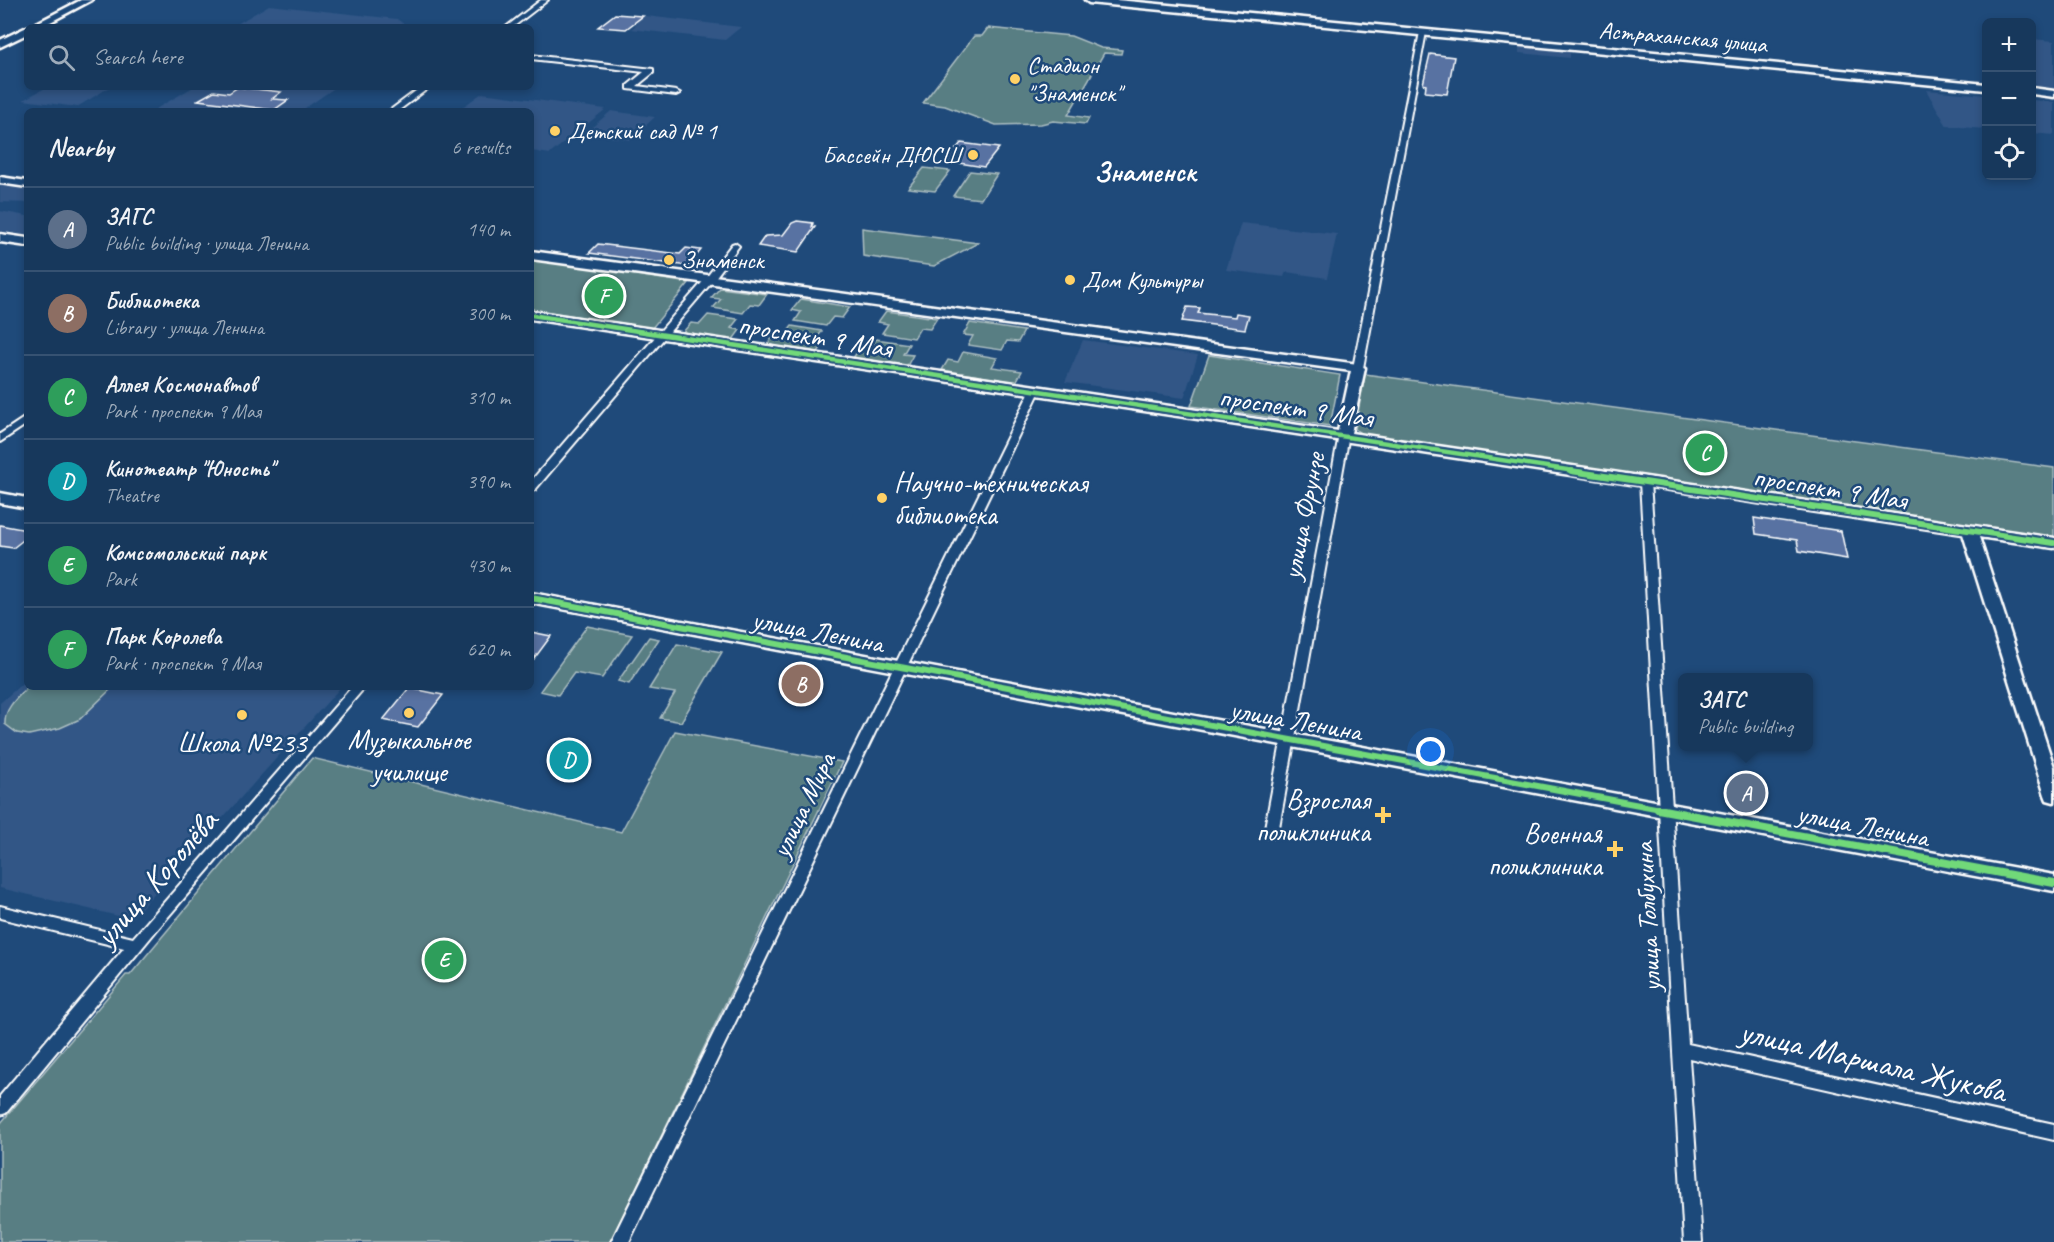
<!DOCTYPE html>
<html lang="en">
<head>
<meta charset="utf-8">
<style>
  :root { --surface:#17385c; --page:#203f62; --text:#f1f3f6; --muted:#9eacbb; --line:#365272; --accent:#ffd166 }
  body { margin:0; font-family:Caveat,sans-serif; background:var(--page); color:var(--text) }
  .controls { position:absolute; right:18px; top:18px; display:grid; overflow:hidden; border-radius:9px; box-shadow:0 3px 9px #0003 }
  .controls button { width:54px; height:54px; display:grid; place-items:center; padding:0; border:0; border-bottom:2px solid var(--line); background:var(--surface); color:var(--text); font:30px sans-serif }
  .you { position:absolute; left:1431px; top:752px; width:21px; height:21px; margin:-15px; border:4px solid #fff; border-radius:50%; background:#1a73e8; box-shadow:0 0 0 9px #1a73e833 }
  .badge { display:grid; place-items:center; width:39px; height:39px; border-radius:50%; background:var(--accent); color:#fff; font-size:20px; font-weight:700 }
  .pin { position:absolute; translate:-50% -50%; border:3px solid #fff; box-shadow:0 2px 6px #0006 }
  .popup { position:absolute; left:1678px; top:673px; width:135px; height:78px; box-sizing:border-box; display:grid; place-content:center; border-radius:9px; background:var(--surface); filter:drop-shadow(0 2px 4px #0005); font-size:20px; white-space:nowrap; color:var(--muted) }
  .popup b { font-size:22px; color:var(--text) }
  .popup::after { content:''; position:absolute; left:50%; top:100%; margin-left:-12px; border:12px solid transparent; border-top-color:var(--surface) }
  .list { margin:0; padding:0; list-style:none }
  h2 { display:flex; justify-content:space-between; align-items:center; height:78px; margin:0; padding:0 24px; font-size:26px }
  h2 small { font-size:20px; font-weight:400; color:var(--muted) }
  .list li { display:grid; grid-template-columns:39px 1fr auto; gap:18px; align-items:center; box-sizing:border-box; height:84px; padding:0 24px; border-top:2px solid var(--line) }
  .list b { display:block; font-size:22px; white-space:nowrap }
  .list p { margin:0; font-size:20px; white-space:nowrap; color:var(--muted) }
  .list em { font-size:20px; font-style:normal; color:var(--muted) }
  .icon { flex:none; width:33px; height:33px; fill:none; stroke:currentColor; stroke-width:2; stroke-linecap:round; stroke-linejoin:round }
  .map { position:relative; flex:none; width:2054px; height:1242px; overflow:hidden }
  .search { position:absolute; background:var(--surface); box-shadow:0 3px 9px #0003; left:24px; top:24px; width:510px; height:66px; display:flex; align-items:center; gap:15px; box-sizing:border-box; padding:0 21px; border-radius:9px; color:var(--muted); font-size:22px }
  .panel { position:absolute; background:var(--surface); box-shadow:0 3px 9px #0003; left:24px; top:108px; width:510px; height:582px; border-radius:9px }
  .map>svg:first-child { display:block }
  .built { fill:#305686 }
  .green { fill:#597e83; stroke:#acbec1; stroke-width:1.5 }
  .building { fill:#5972a2; stroke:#fff; stroke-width:1.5 }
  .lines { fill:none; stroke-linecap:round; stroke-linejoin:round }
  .street-casing { stroke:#fff; stroke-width:4 }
  .secondary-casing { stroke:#fff; stroke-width:5 }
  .street { fill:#1f4a7a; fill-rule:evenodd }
  .secondary { fill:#1f4a7a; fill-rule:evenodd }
  .cycleway-far2-casing { stroke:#1f4a7a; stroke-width:8 }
  .cycleway-far1-casing { stroke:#1f4a7a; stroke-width:10 }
  .cycleway-casing { stroke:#1f4a7a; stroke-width:11 }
  .cycleway-far2 { stroke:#71d979; stroke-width:4.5 }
  .cycleway-far1 { stroke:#71d979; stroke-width:6 }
  .cycleway { stroke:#71d979; stroke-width:8 }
  .poi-dot { fill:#ffd166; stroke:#1f4a7a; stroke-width:2 }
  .labels { text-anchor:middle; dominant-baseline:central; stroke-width:5; stroke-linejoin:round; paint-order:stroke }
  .far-street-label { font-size:24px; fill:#fff; stroke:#1f4a7a }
  .far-poi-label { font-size:24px; fill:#fff; stroke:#1f4a7a; text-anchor:start }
  .far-district-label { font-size:28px; font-weight:bold; fill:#fff; stroke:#1f4a7a }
  .street-label { font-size:28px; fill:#fff; stroke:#1f4a7a }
  .poi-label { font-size:28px; fill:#fff; stroke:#1f4a7a }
  .near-street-label { font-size:33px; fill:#fff; stroke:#1f4a7a }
</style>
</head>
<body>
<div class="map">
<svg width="2054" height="1242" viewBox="0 0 2054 1242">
  <rect width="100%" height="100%" fill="#1f4a7a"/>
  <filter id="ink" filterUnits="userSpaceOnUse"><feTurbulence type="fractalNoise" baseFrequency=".0167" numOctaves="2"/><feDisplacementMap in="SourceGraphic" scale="12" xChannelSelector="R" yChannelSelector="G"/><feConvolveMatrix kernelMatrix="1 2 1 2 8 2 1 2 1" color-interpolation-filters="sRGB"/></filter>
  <g filter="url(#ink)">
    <!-- built -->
    <path class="built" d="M269 5 397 19 408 27H232Z
      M638 15 741 27 725 40 631 29 636 25Z
      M2032 39 2054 41V91L2038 89 2032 77Z
      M1519 47 1570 51V58L1519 53Z
      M47 87H110L77 107 23 100Z
      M193 87H336L301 111 154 110Z
      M1926 90 1986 95V129L1947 126Z
      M482 93 606 109 550 154 531 151V111H457Z
      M2032 100 2054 102V135L2032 133Z
      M611 111 655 117 630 140 584 134Z
      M0 185 27 187V203L0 202Z
      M0 211 27 216V235L0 231Z
      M1241 223 1337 234 1327 278 1286 272 1284 277 1226 270Z
      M1083 340 1198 355 1184 398 1065 382Z
      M27 679V687H341L131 919 0 888V703Z"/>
    <!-- green -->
    <path class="green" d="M988 28 1071 36 1101 48 1122 50 1121 54 1104 53 1068 115 1089 118 1086 124 1053 121 1041 124 996 125 945 106 923 103 974 36H982Z
      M924 168 950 171 935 191 908 188Z
      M970 171 997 174 981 199 953 196Z
      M862 228 978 243 934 266 863 256Z
      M531 259 689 283 652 328 531 309Z
      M720 288 767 294 759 305 750 304 743 313 713 308 721 299 711 298Z
      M801 299 850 307 842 318 833 317 826 326 795 321 801 312 792 310Z
      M886 311 937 318 930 329 920 328 914 338 882 333 888 324 878 322Z
      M708 315 738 319 731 328 740 330 732 341 682 333 691 323 700 324Z
      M970 323 1024 331 1018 342 1007 341 1002 350 968 345 973 336 963 335Z
      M792 326 822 331 815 341 825 342 818 352 767 345 775 334 784 336Z
      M876 339 909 344 903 354 913 355 907 366 853 358 860 348 870 349Z
      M963 352 997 358 992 367 1022 371 1016 382 942 370 948 360 958 362Z
      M1209 355 1340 375 1330 426 1191 406Z
      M1365 374 2054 468V540L1365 437 1355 429Z
      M587 626 632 635 602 678 574 673 558 695 540 691Z
      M649 637 659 639 629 684 618 681Z
      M677 644 722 652 681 722 660 718 675 693 649 689Z
      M28 687H113L80 719 60 728 29 735 17 733 5 724C4 708 18 697 28 687Z
      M675 731 842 762 610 1242H0V1124L126 975H130L312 758 621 832Z"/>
    <!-- building -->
    <path class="building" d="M615 14 643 16 626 29 598 27Z
      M1430 54 1454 57 1447 94 1425 92 1426 85 1423 84Z
      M238 87 281 92 272 99 288 100 274 110 198 100 214 91 229 93Z
      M961 143 999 148 984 167 946 161Z
      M797 221 813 223 812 227H815L798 252 758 246 765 236 783 235 792 223Z
      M598 244 680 254 686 248 701 250 688 266 589 253Z
      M1187 307 1200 308 1198 313 1235 317 1236 313 1249 315 1245 329 1182 321Z
      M1754 518 1841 531 1847 559 1799 551 1797 540 1756 534Z
      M0 525 27 530V537L13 548 0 546Z
      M531 632 551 636 531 663Z
      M409 688 443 695 418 727 383 720Z"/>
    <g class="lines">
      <!-- street casing -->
      <g class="street-casing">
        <path id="street" d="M541 0H548L513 27H506Z
          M1423 30 1426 32 1363 368 1358 371 1353 368 1420 32Z
          M531 55 653 69V73L637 86 676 91 680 93 676 95 628 89V85L644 72 531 59Z
          M421 87H430L398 111H389Z
          M735 243 739 246 712 282 535 490 531 491V481L706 278 732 244Z
          M1035 388 1040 391 629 1242H611L1030 391Z
          M27 416V424L0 442V434Z
          M1344 432 1349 435 1278 833 1276 837 1271 838 1266 837 1264 833 1339 435Z
          M1645 479 1650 482 1688 1044 2054 1124V1140L1689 1058 1702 1242H1684L1640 482Z
          M352 687H365L156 931 6 1113 0 1115V1096L124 948 0 918V906L133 938Z"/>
      </g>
      <!-- secondary casing -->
      <g class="secondary-casing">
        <path id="secondary" d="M81 0H92L41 27H29Z
          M1085 0H1117L1986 84V90L1089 3Z
          M27 27V34L0 47V40Z
          M2032 88 2054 91V97L2032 94Z
          M0 177 27 181V187L0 183Z
          M0 234 27 238V246L0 242Z
          M531 251 1358 364 1365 368 1351 433 2054 538V548L1979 537 2054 767V802L2047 800 2045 795 1963 534 531 319V311L1338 431 1351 371 531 259Z
          M0 493 27 498V508L0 503Z
          M531 593 2054 875V891L531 603Z"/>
      </g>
      <!-- street -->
      <use href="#street" class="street"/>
      <!-- secondary -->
      <use href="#secondary" class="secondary"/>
      <!-- cycleway-far2 casing -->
      <g class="cycleway-far2-casing">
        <path id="cycleway-far2" d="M531 315 1581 472"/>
      </g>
      <!-- cycleway-far1 casing -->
      <g class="cycleway-far1-casing">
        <path id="cycleway-far1" d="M1571 471 2054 543
          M531 598 1666 810"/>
      </g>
      <!-- cycleway casing -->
      <g class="cycleway-casing">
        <path id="cycleway" d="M1658 809 2054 883"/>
      </g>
      <!-- cycleway-far2 -->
      <use href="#cycleway-far2" class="cycleway-far2"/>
      <!-- cycleway-far1 -->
      <use href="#cycleway-far1" class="cycleway-far1"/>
      <!-- cycleway -->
      <use href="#cycleway" class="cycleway"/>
    </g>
  </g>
  <!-- markers -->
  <g class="poi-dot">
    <circle cx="1015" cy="79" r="6"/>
    <circle cx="555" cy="131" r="6"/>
    <circle cx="973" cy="155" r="6"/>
    <circle cx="669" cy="260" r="6"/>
    <circle cx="1070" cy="280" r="6"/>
    <circle cx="882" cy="498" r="6"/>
    <circle cx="409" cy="713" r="6"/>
    <circle cx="242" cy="715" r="6"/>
    <path d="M1380 806h6v6h6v6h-6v6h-6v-6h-6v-6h6z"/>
    <path d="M1612 840h6v6h6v6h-6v6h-6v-6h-6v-6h6z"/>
  </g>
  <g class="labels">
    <!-- far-street labels -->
    <g class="far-street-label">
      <text transform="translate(1683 37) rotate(5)">Астраханская улица</text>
    </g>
    <!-- far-poi labels -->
    <g class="far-poi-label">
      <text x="1027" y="65">Стадион<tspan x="1027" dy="28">"Знаменск"</tspan></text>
      <text x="567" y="131">Детский сад № 1</text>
      <text x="961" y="155" text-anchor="end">Бассейн ДЮСШ</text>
      <text x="681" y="260">Знаменск</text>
      <text x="1082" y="280">Дом Культуры</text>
    </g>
    <!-- far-district labels -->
    <g class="far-district-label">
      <text x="1145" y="171">Знаменск</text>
    </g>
    <!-- street labels -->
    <g class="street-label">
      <text transform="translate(815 336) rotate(9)">проспект 9 Мая</text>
      <text transform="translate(1296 407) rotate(8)">проспект 9 Мая</text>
      <text transform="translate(1830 488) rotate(9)">проспект 9 Мая</text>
      <text transform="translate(1303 516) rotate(-79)">улица Фрунзе</text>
      <text transform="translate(818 631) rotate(11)">улица Ленина</text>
      <text transform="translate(1296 720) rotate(10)">улица Ленина</text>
      <text transform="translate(803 805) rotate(-64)">улица Мира</text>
      <text transform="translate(1863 825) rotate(11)">улица Ленина</text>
      <text transform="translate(1647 917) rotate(-93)">улица Толбухина</text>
    </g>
    <!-- poi labels -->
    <g class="poi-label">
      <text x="894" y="482" text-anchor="start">Научно-техническая<tspan x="894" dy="32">библиотека</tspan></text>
      <text x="409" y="739">Музыкальное<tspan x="409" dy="32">училище</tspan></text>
      <text x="242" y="742">Школа №233</text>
      <text x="1370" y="799" text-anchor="end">Взрослая<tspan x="1370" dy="32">поликлиника</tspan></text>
      <text x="1602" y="833" text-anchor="end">Военная<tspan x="1602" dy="32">поликлиника</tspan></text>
    </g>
    <!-- near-street labels -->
    <g class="near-street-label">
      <text transform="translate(156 878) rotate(-49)">улица Королёва</text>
      <text transform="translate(1873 1061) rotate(13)">улица Маршала Жукова</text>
    </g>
  </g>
</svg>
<div class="controls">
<button>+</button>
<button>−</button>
<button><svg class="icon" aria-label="locate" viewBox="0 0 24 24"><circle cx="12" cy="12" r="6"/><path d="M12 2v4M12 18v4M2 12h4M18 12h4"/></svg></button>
</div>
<div class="you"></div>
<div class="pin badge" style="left:1746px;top:793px;background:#5c6f8a">A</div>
<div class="popup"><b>ЗАГС</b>Public building</div>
<div class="pin badge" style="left:801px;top:684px;background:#8d6e63">B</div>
<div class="pin badge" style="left:1705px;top:453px;background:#2e9e5b">C</div>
<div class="pin badge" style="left:569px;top:760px;background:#0f9aa8">D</div>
<div class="pin badge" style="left:444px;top:960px;background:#2e9e5b">E</div>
<div class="pin badge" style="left:604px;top:296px;background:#2e9e5b">F</div>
<div class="search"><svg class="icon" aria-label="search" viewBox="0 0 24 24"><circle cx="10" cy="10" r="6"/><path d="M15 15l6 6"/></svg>Search here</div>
<section class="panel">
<h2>Nearby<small>6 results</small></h2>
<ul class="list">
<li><span class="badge" style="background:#5c6f8a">A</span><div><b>ЗАГС</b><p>Public building · улица Ленина</p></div><em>140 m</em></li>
<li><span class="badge" style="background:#8d6e63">B</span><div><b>Библиотека</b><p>Library · улица Ленина</p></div><em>300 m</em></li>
<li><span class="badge" style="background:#2e9e5b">C</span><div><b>Аллея Космонавтов</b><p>Park · проспект 9 Мая</p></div><em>310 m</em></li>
<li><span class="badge" style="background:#0f9aa8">D</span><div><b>Кинотеатр &quot;Юность&quot;</b><p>Theatre</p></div><em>390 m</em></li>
<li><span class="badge" style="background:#2e9e5b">E</span><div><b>Комсомольский парк</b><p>Park</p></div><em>430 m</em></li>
<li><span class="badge" style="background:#2e9e5b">F</span><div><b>Парк Королева</b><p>Park · проспект 9 Мая</p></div><em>620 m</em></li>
</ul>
</section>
</div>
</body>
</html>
